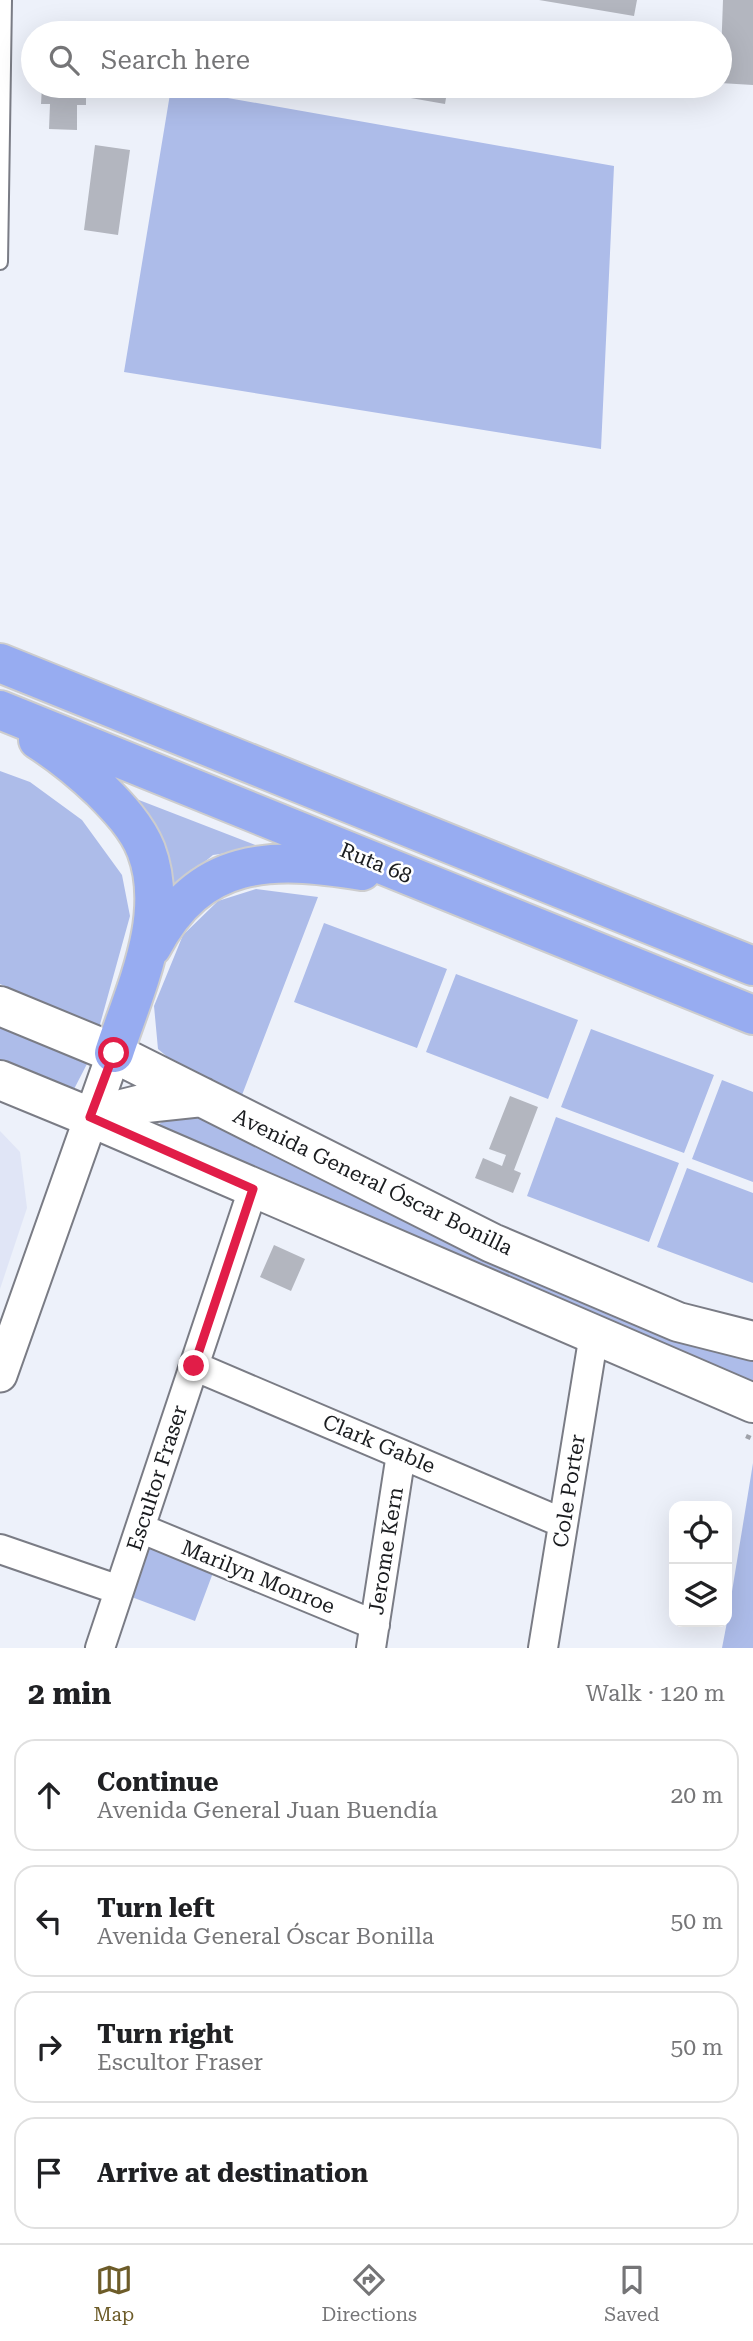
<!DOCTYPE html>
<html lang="en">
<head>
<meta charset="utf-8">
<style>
  :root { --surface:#fff; --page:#f6f6f6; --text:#202124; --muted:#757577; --line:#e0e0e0; --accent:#6d5c29 }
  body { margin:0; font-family:"Roboto Serif",serif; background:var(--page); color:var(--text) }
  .controls { position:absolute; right:21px; bottom:21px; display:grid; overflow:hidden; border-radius:14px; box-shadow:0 7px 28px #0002 }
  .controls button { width:63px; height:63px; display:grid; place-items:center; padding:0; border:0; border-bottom:2px solid var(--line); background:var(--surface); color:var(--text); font:35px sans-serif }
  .stop { position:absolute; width:21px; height:21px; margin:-16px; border:5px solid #e11d48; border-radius:50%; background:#fff }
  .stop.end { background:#e11d48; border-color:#fff; box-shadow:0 2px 7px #0008 }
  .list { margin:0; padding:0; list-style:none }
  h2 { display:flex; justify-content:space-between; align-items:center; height:91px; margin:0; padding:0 28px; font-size:30px }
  h2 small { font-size:23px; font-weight:400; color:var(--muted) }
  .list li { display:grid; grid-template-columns:46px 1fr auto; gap:21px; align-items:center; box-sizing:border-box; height:112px; margin:0 14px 14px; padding:0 14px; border:2px solid var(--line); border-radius:21px }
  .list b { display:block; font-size:26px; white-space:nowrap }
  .list p { margin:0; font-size:23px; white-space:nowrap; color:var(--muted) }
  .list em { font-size:23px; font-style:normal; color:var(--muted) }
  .icon { flex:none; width:38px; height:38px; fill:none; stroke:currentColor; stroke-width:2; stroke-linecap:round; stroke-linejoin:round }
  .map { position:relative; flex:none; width:753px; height:1648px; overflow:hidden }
  .search { position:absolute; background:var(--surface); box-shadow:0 7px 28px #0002; left:21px; right:21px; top:21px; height:77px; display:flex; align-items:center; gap:18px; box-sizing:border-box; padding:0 24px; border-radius:38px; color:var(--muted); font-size:26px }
  .sheet { height:595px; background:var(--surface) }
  nav { display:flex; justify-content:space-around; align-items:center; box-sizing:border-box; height:98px; border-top:2px solid var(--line); background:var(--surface); font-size:19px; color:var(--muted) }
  nav a { display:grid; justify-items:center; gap:4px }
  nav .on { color:var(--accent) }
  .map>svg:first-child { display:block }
  .built { fill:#e0e5f6 }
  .green { fill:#adbce9 }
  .building { fill:#b3b6bf }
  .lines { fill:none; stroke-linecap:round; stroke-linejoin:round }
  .service-casing { stroke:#7a7c85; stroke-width:18 }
  .minor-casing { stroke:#7a7c85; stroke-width:32 }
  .tertiary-casing { stroke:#7a7c85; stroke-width:37 }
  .secondary-casing { stroke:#7a7c85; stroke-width:42 }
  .motorway-casing { stroke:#cdcdce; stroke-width:42 }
  .path { stroke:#9fa2a9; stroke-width:4.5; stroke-dasharray:5 3.5; stroke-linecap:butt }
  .service { stroke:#fff; stroke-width:14 }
  .minor { stroke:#fff; stroke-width:28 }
  .tertiary { stroke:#fff; stroke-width:33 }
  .secondary { stroke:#fff; stroke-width:38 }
  .motorway { stroke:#97acf1; stroke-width:38 }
  .route { stroke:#e11d48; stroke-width:9 }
  .labels { text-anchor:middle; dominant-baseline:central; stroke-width:5; stroke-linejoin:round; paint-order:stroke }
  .street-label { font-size:21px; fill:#1a1c1f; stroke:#fff }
</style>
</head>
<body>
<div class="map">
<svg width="753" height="1648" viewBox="0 0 753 1648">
  <rect width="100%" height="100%" fill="#edf1fa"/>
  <!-- built -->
  <path class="built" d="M0 1131 20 1152 27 1208 0 1289Z"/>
  <!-- green -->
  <path class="green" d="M171 88 614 166 601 449 124 372Z
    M0 771 30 782 82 820 122 875 130 916 99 1028 0 984Z
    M126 795 263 848 213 855 166 893Z
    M256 889 318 897 242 1095 171 1060 158 1049 154 1006 183 935 218 901Z
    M324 923 447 969 417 1048 294 1002Z
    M456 974 578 1020 548 1099 426 1052Z
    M0 1024 88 1062 72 1093 0 1063Z
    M591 1029 714 1075 684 1153 561 1107Z
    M722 1080 753 1092V1182L692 1159Z
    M180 1107 753 1354V1388L157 1126Z
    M556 1117 679 1163 649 1242 527 1196Z
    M687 1168 753 1193V1283L657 1247Z
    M753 1463V1648H722L727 1622Z
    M148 1546 214 1570 195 1621 129 1596Z"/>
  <!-- building -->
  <path class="building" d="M539 0H637L634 16Z
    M723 0H753V85L720 83Z
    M49 29H76V33H49Z
    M42 86H86V105H77V130L49 129 50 104H41Z
    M342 86H448L445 104Z
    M95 145 130 150 118 235 84 230Z
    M510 1096 538 1107 514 1170 521 1173 513 1193 475 1178 483 1158 502 1166 506 1155 489 1149Z
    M274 1245 305 1259 291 1291 260 1277Z"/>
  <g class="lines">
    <!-- service casing -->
    <g class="service-casing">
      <path id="service" d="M0 262 4 0"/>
    </g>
    <!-- minor casing -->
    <g class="minor-casing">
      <path id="minor" d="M194 1366 563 1523
        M140 1528 375 1625
        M0 1549 119 1590
        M100 1648 253 1189
        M371 1648 401 1454
        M543 1648 594 1334"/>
    </g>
    <!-- tertiary casing -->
    <g class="tertiary-casing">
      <path id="tertiary" d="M0 1375 114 1053"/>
    </g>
    <!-- secondary casing -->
    <g class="secondary-casing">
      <path id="secondary" d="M0 1006 114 1053 492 1243 678 1322 753 1341
        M0 1080 90 1117 753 1403
        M90 1117 146 1103 202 1097"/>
    </g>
    <!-- motorway casing -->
    <g class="motorway-casing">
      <path id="motorway" d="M0 663 753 966
        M0 710 753 1015
        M38 740C60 754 82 772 101 790 118 807 137 827 146 850 171 916 134 991 114 1053
        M152 947C200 856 270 856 362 871"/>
    </g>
    <!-- path -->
    <path class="path" d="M746 1436 753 1439"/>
    <!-- service -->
    <use href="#service" class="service"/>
    <!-- minor -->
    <use href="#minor" class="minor"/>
    <!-- tertiary -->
    <use href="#tertiary" class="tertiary"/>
    <!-- secondary -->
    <use href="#secondary" class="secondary"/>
    <!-- motorway -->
    <use href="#motorway" class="motorway"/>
  </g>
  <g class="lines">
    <!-- route -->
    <path class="route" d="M114 1053 90 1117 253 1189 194 1366"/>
  </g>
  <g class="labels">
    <!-- street labels -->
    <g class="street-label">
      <text transform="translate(376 863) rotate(22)">Ruta 68</text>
      <text transform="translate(373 1182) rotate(26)">Avenida General Óscar Bonilla</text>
      <text transform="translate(379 1444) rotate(23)">Clark Gable</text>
      <text transform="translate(157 1478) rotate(-72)">Escultor Fraser</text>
      <text transform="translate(569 1491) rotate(-81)">Cole Porter</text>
      <text transform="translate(386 1551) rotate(-81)">Jerome Kern</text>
      <text transform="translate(258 1577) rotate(22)">Marilyn Monroe</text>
    </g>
  </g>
</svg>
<div class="controls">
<button><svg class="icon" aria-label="locate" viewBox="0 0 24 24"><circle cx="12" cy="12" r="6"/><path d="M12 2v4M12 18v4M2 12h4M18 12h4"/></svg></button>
<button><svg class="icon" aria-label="layers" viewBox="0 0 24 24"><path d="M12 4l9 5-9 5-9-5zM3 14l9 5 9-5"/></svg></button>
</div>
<div class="stop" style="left:114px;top:1053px"></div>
<div class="stop end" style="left:194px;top:1366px"></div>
<div class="search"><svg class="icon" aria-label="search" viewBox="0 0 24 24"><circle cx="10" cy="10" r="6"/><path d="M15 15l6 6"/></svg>Search here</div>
</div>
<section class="sheet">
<h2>2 min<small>Walk · 120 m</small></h2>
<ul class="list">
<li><svg class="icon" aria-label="ahead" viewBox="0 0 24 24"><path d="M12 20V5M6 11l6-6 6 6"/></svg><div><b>Continue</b><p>Avenida General Juan Buendía</p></div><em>20 m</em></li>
<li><svg class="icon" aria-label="left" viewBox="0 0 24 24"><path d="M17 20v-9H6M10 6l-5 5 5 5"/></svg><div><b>Turn left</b><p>Avenida General Óscar Bonilla</p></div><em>50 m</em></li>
<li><svg class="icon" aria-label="right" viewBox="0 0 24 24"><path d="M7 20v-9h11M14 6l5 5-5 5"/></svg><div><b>Turn right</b><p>Escultor Fraser</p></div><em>50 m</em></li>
<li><svg class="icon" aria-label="arrive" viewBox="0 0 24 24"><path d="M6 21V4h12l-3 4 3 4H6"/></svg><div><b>Arrive at destination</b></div></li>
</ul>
</section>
<nav>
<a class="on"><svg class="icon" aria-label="map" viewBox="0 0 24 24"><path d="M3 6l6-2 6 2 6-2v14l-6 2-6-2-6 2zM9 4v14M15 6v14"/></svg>Map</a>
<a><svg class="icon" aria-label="directions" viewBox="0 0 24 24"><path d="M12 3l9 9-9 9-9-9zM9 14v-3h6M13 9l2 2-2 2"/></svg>Directions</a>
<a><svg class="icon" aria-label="saved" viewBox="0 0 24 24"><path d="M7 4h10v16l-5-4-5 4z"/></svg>Saved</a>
</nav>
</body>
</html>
